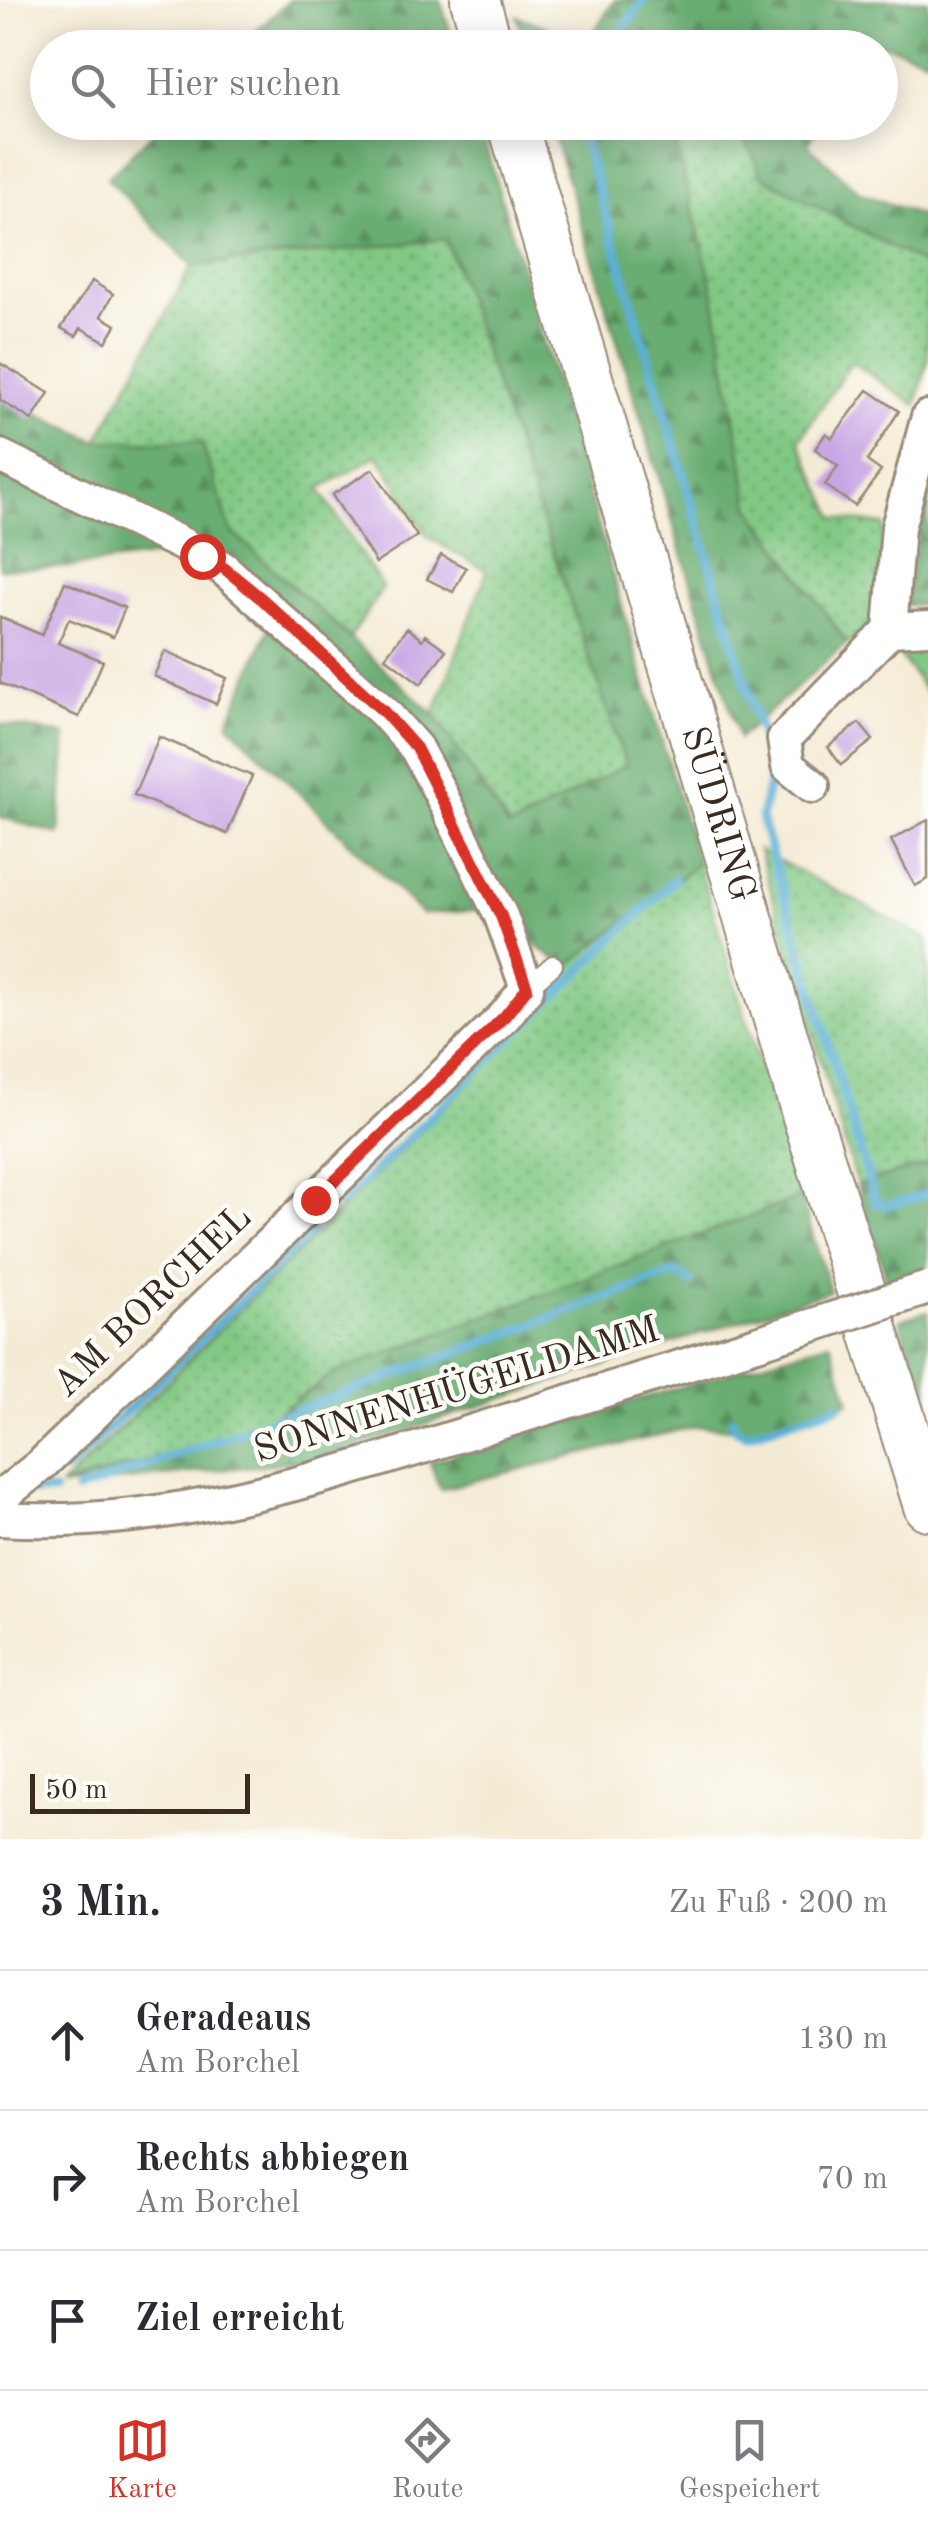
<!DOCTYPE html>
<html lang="de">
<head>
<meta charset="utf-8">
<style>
  :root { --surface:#fff; --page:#f2f2f3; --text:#2b2b33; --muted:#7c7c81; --line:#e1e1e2; --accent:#d93025 }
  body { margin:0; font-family:"Old Standard TT",serif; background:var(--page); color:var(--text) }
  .scale { position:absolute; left:30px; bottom:25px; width:220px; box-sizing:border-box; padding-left:10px; border:5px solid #3b2a1e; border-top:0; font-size:28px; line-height:35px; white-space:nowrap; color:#3b2a1e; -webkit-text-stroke:8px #fdfcf7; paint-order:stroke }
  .stop { position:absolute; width:30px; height:30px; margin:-22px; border:8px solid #d93025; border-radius:50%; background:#fff }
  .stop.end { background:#d93025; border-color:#fff; box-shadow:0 2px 10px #0008 }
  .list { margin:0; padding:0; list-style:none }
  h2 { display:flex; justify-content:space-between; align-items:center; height:130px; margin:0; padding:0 40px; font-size:42px }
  h2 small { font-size:32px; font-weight:400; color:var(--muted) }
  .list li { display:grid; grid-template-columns:65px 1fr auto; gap:30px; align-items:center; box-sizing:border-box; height:140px; padding:0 40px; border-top:2px solid var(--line) }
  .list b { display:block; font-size:38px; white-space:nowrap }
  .list p { margin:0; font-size:32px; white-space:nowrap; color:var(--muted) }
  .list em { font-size:32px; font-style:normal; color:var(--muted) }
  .icon { flex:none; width:55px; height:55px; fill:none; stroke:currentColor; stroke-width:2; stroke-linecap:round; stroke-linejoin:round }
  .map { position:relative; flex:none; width:928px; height:1839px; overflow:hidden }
  .search { position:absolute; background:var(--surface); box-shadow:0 5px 25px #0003; left:30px; right:30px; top:30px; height:110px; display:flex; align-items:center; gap:25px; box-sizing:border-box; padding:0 35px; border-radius:55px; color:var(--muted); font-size:38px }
  .sheet { height:550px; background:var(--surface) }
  nav { display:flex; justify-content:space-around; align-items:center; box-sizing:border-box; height:140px; border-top:2px solid var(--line); background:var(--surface); font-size:28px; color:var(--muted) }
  nav a { display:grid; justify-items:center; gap:5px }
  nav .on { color:var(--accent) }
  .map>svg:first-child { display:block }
  .grass { fill:url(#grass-dots); stroke:#5e7a52; stroke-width:2.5 }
  .forest { fill:url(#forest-firs); stroke:#526c48; stroke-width:2.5 }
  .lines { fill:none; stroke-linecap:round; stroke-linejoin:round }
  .stream { stroke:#5bb0d7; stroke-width:9 }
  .building { fill:#c8a5e4 }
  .service-casing { stroke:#988a79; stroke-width:22 }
  .minor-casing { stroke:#988a79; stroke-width:38 }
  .secondary-casing { stroke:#988a79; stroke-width:52 }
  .service { stroke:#fff; stroke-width:18 }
  .minor { stroke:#fff; stroke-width:32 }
  .secondary { stroke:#fff; stroke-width:48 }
  .minor-bridge-casing { stroke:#988a79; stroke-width:38; stroke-linecap:butt }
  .minor-bridge { stroke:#fff; stroke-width:32 }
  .route { stroke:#d93025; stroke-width:12 }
  .labels { text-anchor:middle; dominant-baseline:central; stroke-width:9; stroke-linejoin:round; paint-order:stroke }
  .street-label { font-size:38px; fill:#3b2a1e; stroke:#fdfcf7 }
</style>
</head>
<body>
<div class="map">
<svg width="928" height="1839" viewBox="0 0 928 1839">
  <defs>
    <pattern id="grass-dots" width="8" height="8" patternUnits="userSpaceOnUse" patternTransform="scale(2.5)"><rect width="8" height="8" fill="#82c985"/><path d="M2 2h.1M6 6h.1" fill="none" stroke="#6ca36c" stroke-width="1.8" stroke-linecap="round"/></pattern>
    <pattern id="forest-firs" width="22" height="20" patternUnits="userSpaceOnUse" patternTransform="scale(2.5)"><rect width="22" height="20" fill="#69ad72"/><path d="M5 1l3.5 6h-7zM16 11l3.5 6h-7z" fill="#588d5d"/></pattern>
  </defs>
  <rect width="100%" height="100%" fill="#fdfcf7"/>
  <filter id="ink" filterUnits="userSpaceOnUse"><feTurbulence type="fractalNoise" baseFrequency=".01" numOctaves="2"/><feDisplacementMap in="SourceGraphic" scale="20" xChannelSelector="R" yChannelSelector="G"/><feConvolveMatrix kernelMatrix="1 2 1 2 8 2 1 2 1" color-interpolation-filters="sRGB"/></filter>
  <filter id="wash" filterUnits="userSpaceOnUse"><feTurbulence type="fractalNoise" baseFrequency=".0048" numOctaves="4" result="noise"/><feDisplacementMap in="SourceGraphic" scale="40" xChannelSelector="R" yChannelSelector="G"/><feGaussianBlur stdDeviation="2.25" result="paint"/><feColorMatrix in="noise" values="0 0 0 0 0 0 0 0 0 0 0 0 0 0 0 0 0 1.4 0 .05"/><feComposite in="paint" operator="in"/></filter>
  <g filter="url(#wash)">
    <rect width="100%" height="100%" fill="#f4ebd4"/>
    <!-- grass -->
    <path class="grass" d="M670 123H739L762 176 928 267V360L916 405 851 362 799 441 835 518 884 525 875 624 847 643 750 507 712 285Z
      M446 239 627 766 510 828 434 714 487 571 428 537 378 455 319 489 383 588 350 638 231 531 201 442 97 441 192 266Z
      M928 648V695L897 651Z
      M759 850 928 939V1164L857 1185Z
      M698 863 801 1197 332 1374 260 1426 60 1487 521 1032 567 967Z"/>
    <!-- forest -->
    <path class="forest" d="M290 0H440L455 47H239Z
      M615 0H928V59L870 40 865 48 526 47 517 16 587 42Z
      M163 123H479L698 863 567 967 484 910 422 914 228 723 269 628 175 554 68 567 0 569V397L97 441 201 442 231 531 434 714 509 828 626 765 446 239 192 266 107 178Z
      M550 123H670L712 285 750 507 847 643 739 738Z
      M739 123H820L808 145 860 193 928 218V267L762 176Z
      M928 485V605H905Z
      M0 724 66 735 59 834 0 817Z
      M928 1164V1267L887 1280 857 1185Z
      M801 1197 830 1291 319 1459 60 1487 260 1426 332 1374Z
      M928 1311V1408L900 1320Z
      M830 1342 850 1402 758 1431 696 1426 440 1489 430 1462Z"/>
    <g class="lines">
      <!-- stream -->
      <path class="stream" d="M608 48 644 0
        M578 122 772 771 761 818 874 1197 877 1204 889 1205 928 1194
        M339 1205 674 880
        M732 1419 736 1430 747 1434 839 1406
        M66 1470 312 1231
        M22 1491 54 1492
        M77 1491 671 1274 678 1273 690 1282"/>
    </g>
    <g id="blocks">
      <!-- building -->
      <path class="building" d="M92 281 113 294 101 316 116 325 106 342 81 328 76 336 61 328Z
        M0 363 49 393 32 420 0 400Z
        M868 390 899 411 867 461 881 471 855 506 825 485 838 466 815 449 826 433 832 438Z
        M373 469 417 536 376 563 332 495Z
        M441 555 466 568 453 592 427 579Z
        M65 582 125 608 113 637 69 619 58 643 103 661 79 717 0 683V617L42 635Z
        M407 628 422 640 425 635 446 650 421 684 385 657Z
        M165 651 227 678 216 704 154 676Z
        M859 723 873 740 841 765 828 747Z
        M159 737 252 776 227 834 134 795Z
        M928 820V879L915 886 891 840Z"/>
    </g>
  </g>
  <g filter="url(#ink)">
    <use href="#blocks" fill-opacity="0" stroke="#988a79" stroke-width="2.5"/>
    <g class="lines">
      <!-- service casing -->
      <g class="service-casing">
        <path id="service" d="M527 988 553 965"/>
      </g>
      <!-- minor casing -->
      <g class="minor-casing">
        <path id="minor" d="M0 456 182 544 223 568 384 712 416 748 438 789 501 916 527 988 505 1016 42 1464 0 1498
          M890 630 898 527 928 417
          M813 786 788 766 784 739 890 630 928 628
          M0 1519C160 1529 310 1482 461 1435 561 1404 660 1373 760 1342"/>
      </g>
      <!-- secondary casing -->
      <g class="secondary-casing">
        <g id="secondary">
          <path d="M475 0 489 48"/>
          <path id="s1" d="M512 122 805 1110 928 1506"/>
        </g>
      </g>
      <!-- service -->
      <use href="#service" class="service"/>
      <!-- minor -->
      <use href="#minor" class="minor"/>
      <!-- secondary -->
      <use href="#secondary" class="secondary"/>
      <!-- minor-bridge casing -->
      <g class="minor-bridge-casing">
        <path id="minor-bridge" d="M760 1342 928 1288"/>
      </g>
      <!-- minor-bridge -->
      <use href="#minor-bridge" class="minor-bridge"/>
    </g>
  </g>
  <g class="lines" filter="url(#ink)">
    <!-- route -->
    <path class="route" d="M202 556 224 568 263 600 384 712 416 748 501 916 527 988 505 1016 315 1200"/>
  </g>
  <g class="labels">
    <!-- street labels -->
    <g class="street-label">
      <text stroke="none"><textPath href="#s1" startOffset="722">SÜDRING</textPath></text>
      <text transform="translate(153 1302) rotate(-44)">AM BORCHEL</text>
      <text transform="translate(457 1391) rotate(-17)">SONNENHÜGELDAMM</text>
    </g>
  </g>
</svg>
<div class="scale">50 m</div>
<div class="stop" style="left:202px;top:556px"></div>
<div class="stop end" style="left:315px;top:1200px"></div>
<div class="search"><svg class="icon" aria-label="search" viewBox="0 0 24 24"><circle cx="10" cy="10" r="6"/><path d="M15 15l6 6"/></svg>Hier suchen</div>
</div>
<section class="sheet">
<h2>3 Min.<small>Zu Fuß · 200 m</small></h2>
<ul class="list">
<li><svg class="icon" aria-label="ahead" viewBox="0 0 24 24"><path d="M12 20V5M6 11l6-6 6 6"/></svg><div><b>Geradeaus</b><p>Am Borchel</p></div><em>130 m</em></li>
<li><svg class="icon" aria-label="right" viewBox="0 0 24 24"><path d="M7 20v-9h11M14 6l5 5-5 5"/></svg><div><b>Rechts abbiegen</b><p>Am Borchel</p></div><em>70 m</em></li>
<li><svg class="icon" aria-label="arrive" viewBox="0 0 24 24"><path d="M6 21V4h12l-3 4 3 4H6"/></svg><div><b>Ziel erreicht</b></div></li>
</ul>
</section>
<nav>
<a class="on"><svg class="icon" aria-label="map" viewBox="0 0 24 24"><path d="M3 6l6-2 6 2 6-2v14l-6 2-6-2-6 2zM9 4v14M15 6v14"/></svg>Karte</a>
<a><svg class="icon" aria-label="directions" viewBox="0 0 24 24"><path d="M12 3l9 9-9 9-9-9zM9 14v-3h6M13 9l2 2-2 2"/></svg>Route</a>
<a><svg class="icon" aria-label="saved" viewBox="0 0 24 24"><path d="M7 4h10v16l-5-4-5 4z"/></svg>Gespeichert</a>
</nav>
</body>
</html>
